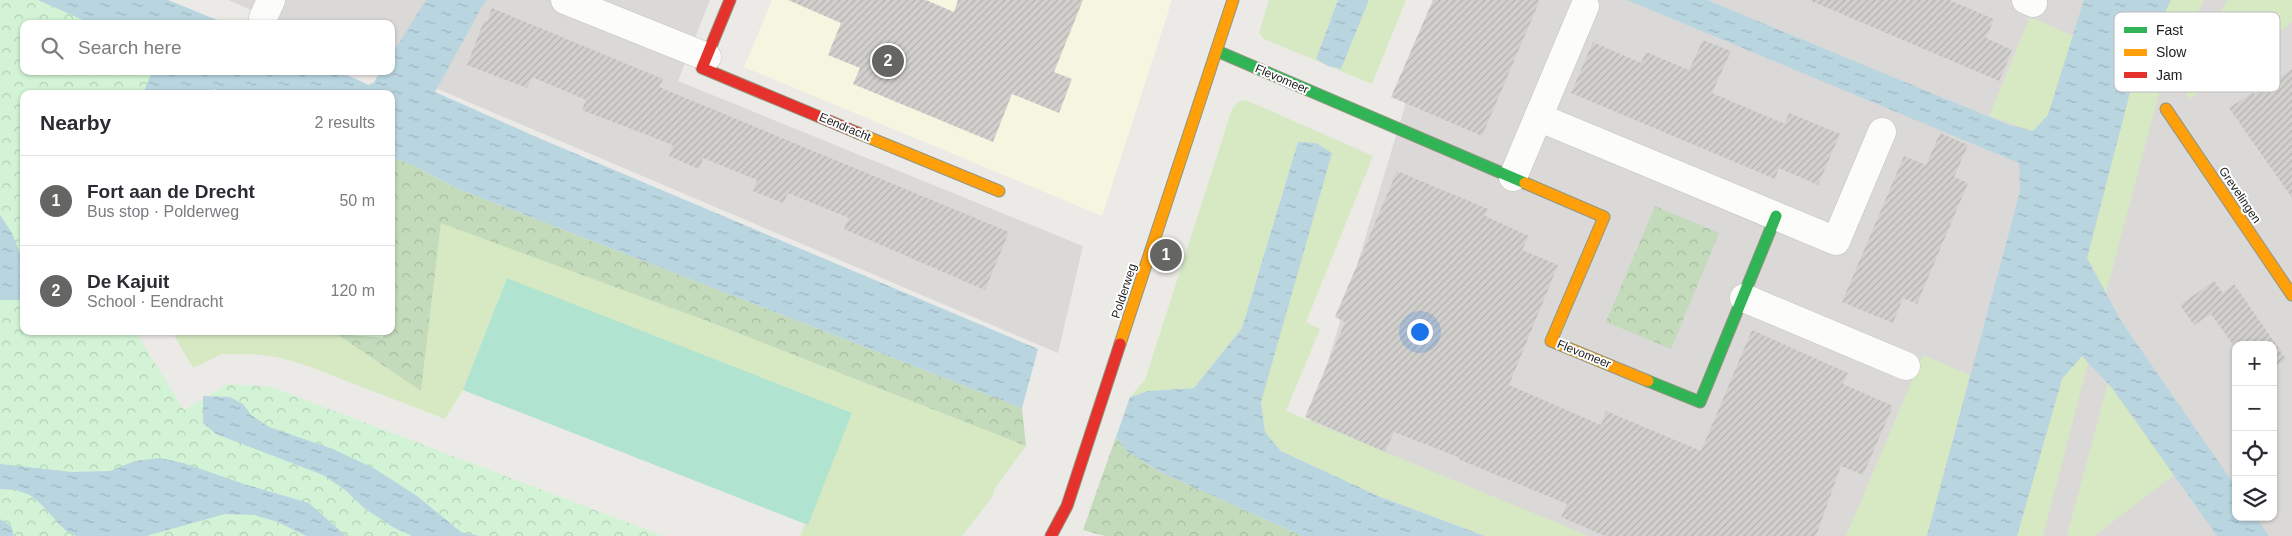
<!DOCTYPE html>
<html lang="en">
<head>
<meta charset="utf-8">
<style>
  :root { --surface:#fff; --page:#f7f7f7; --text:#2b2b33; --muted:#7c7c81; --line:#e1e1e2; --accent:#656563 }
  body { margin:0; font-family:Helvetica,sans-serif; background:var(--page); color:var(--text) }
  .controls { position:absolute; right:15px; bottom:15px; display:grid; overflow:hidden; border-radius:10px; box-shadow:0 1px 4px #0004 }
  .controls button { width:45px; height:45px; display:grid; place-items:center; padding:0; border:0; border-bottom:1px solid var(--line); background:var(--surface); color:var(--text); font:25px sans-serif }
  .you { position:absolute; left:1419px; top:331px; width:18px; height:18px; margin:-12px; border:4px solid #fff; border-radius:50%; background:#1a73e8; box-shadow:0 0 0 8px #1a73e833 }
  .badge { display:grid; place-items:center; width:32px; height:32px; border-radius:50%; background:var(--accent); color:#fff; font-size:16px; font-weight:700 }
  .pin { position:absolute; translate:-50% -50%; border:2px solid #fff; box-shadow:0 1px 5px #0006 }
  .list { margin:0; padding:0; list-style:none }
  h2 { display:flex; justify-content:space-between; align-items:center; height:65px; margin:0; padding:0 20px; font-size:21px }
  h2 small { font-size:16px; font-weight:400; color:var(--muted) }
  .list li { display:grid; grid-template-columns:32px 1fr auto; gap:15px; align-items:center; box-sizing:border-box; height:90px; padding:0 20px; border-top:1px solid var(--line) }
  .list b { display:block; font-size:19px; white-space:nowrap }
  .list p { margin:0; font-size:16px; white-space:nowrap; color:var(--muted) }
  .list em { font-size:16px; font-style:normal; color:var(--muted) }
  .icon { flex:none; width:28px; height:28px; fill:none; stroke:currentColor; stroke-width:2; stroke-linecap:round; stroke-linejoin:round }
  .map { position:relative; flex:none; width:2292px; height:536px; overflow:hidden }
  .search { position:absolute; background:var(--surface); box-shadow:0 1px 4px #0004; left:20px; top:20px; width:375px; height:55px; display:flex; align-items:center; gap:12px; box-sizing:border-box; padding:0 18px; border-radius:10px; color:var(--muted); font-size:19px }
  .panel { position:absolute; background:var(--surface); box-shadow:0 1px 4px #0004; left:20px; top:90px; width:375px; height:245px; border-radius:10px }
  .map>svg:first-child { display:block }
  .residential { fill:#dad9d7; fill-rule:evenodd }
  .education { fill:#f5f6e0 }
  .grass { fill:#d6e9c3 }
  .forest { fill:url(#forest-crowns) }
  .park { fill:url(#park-crowns) }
  .pitch { fill:#b0e4d1 }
  .water { fill:url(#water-ripples) }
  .building { fill:url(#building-hatch) }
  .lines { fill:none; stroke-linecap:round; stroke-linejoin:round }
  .street-casing { stroke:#c4c4c2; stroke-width:29 }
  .fast-casing { stroke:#92957e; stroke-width:13 }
  .slow-casing { stroke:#92957e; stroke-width:13 }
  .jam-casing { stroke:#92957e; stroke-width:13 }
  .street { stroke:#fcfcfb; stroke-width:28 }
  .fast { stroke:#30b455; stroke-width:11 }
  .slow { stroke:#ff9f0a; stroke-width:11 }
  .jam { stroke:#e5322d; stroke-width:11 }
  .labels { text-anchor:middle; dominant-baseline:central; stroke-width:4; stroke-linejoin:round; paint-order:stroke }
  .street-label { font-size:12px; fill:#1d1d1d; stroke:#fff }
  .key { fill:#fff; stroke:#bbb; stroke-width:1 }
  .key-label { font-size:14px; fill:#1d1d1d }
</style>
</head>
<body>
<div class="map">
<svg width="2292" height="536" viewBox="0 0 2292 536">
  <defs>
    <pattern id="forest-crowns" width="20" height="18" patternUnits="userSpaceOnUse" patternTransform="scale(1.25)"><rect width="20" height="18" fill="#c3dbbb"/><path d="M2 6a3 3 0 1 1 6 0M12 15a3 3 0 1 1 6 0" fill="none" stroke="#a7bca0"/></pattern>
    <pattern id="park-crowns" width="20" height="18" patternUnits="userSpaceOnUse" patternTransform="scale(1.25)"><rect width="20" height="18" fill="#d2f3d5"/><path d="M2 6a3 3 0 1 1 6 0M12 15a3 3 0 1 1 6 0" fill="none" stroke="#b4d0b6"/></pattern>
    <pattern id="water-ripples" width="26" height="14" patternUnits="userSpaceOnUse" patternTransform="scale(1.25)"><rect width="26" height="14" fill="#b8d5e0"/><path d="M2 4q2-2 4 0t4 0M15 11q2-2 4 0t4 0" fill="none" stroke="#9eb6c0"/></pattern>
    <pattern id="building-hatch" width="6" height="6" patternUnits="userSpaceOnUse" patternTransform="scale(1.25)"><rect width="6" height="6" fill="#d2d0cd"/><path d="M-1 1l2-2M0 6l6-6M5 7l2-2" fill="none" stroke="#b4b2b0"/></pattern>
  </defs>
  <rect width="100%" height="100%" fill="#ebeae6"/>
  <!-- residential -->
  <path class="residential" d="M228 0H710L678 81 1083 246 1058 353 391 69V24H284Z
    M1437 0H2292V536H1583L1306 434ZM2236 345H2273V517H2236Z"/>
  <!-- education -->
  <path class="education" d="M772 0H1172L1102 216 744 67Z"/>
  <!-- grass -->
  <path class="grass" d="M1269 0H1338L1316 59 1341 69 1369 0H1406L1372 84 1264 39 1259 33Z
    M2171 0H2205L2175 46 2148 44Z
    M2227 0H2292V22L2190 99 2183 90 2189 71Z
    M2030 17 2073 36 2048 115 2033 131 1989 116Z
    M2141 60 2163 78 2106 293 2087 258 2136 69Z
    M1246 100 1373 156 1306 322 1320 329 1286 411 1589 536H1485L1378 496 1281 451 1265 432 1261 402 1298 142 1242 328 1194 388 1148 391 1130 397 1145 380 1232 109 1238 102Z
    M441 222 707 321 1026 446 995 488 993 496 962 536H800L805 524 808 525 507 278 463 390 445 419 305 365 277 357 251 354H222L193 368 174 335 173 331H332L421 391Z
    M1923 355 1970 375 1927 536H1846Z
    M2082 355 2088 363 2043 536H2017L2062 379Z
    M2108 383 2174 475 2094 536H2067Z"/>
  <!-- forest -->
  <path class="forest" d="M391 157 413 165 456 188 1022 408 1026 446 707 321 441 223 421 391 332 331H391Z
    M1655 206 1719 233 1671 349 1606 322Z
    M1116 437 1128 452 1162 473 1302 536H1105L1083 530Z"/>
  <!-- park -->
  <path class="park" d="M0 0H41L96 24H24V71H158L155 94H24V331H135L184 410 229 384 271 387 663 536H14L0 531Z
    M307 331H384L383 338Z"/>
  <!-- pitch -->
  <path class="pitch" d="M507 278 852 413 808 525 463 390Z"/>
  <!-- water -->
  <path class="water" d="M38 0H168L227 24H92Z
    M426 0H487L484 3 435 92 541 139 1038 349 1022 408 456 188 413 165 391 157V94H226L215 89 203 94H143L152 71H338L369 85 374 82 381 71H391V56Z
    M1338 0H1369L1341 69 1328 66 1316 59Z
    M1627 0H1707L2009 125 2033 131 2048 115 2084 0H2171L2136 69 2087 258 2121 321 2236 487V517H2256L2269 536H2217L2113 389 2082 356 2062 379 2017 536H1927L2020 192 2019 163Z
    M1298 142 1316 143 1332 153 1261 402 1265 432 1281 451 1378 496 1485 536H1302L1162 473 1128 452 1116 437 1130 397 1148 391 1194 388 1242 328Z
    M0 215 12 233 23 261 24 300H0Z
    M203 396 230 397 243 404 251 415 269 427 333 449 375 469 417 496 461 532 479 536H412L393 527 364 508 344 489 323 475 216 434 203 423Z
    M160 458 183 463 247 485 309 503 346 536H306L278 522 254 515 225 514 146 536H76L65 530 40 503 30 495 16 490 0 489V464L72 472 110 471 135 461Z
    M0 519 11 526 14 536H0Z"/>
  <!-- building -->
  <path class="building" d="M788 0H926L954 12 958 0H1083L1054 72 1072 79 1059 113 1012 94 993 142 853 84 860 68 828 55 841 23Z
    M1433 0H1540L1482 136 1391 97Z
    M1809 0H1949L1994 19 1986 38 2012 50 1999 81Z
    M492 8 663 79 659 87 1009 232 985 290 844 229 849 218 788 193 783 203 753 191 757 180 703 158 699 169 669 156 673 145 582 110 586 100 532 77 527 88 467 65 484 21 487 22Z
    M1703 40 1731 51 1712 93 1785 124 1789 113 1840 134 1818 185 1779 168 1775 179 1571 93 1593 42 1641 63 1646 52 1689 70Z
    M2292 69V198L2229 108 2252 93 2256 94Z
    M1940 133 1968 145 1954 177 1968 183 1917 304 1903 298 1893 323 1842 302 1904 156 1926 165Z
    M1397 171 1488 209 1485 216 1529 236 1522 250 1558 265 1509 385 1601 425 1606 411 1701 451 1752 330 1848 373 1843 384 1893 406 1863 475 1841 466 1816 536H1605L1561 517 1567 504 1458 459V457L1394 432 1385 452 1305 417 1345 322 1335 317Z
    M2214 281 2223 293 2234 284 2286 359 2273 368V345H2236V349L2211 314 2194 325 2180 305Z"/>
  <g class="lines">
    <!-- street casing -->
    <g class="street-casing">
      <path id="street" d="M565 0 707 57
        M2026 0 2033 3
        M263 18 271 0
        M1538 117 1836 241 1882 132
        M1513 177 1585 6
        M1744 298 1906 366"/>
    </g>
    <!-- fast casing -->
    <g class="fast-casing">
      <path id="fast" d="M1217 51 1525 183
        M1648 381 1700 402 1776 216"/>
    </g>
    <!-- slow casing -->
    <g class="slow-casing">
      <path id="slow" d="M2166 109 2292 295
        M858 133 999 191
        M1525 183 1604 217 1551 341 1648 381
        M1120 344 1233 0"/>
    </g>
    <!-- jam casing -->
    <g class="jam-casing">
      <path id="jam" d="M730 0 702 68 858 133
        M1051 536 1067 506 1120 344"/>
    </g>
    <!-- street -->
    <use href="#street" class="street"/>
    <!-- fast -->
    <use href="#fast" class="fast"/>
    <!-- slow -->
    <use href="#slow" class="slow"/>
    <!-- jam -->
    <use href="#jam" class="jam"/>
  </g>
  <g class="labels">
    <!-- street labels -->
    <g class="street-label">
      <text transform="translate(1282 79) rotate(23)">Flevomeer</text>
      <text transform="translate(845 127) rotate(23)">Eendracht</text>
      <text transform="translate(2240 195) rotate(56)">Grevelingen</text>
      <text transform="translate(1124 291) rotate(-72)">Polderweg</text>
      <text transform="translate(1584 354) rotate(22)">Flevomeer</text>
    </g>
  </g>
  <!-- legend -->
  <rect x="2114" y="12" width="166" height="80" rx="8" class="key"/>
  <rect x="2124" y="27" width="23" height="6" fill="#30b455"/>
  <rect x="2124" y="49" width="23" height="7" fill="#ff9f0a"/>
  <rect x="2124" y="72" width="23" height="6" fill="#e5322d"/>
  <g class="key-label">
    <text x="2156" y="35">Fast</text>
    <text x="2156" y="57">Slow</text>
    <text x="2156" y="80">Jam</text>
  </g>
</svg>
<div class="controls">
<button>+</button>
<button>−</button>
<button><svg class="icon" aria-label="locate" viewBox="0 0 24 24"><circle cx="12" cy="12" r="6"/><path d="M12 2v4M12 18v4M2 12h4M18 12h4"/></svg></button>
<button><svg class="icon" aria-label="layers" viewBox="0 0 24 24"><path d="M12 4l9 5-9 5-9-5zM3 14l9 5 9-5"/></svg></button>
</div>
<div class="you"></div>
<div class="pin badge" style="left:1166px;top:255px">1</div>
<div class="pin badge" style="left:888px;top:61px">2</div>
<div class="search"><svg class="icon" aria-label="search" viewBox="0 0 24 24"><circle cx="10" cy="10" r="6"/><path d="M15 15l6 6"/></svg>Search here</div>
<section class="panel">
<h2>Nearby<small>2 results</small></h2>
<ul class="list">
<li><span class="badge">1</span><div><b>Fort aan de Drecht</b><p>Bus stop · Polderweg</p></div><em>50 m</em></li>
<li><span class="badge">2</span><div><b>De Kajuit</b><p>School · Eendracht</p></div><em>120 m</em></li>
</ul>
</section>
</div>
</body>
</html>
